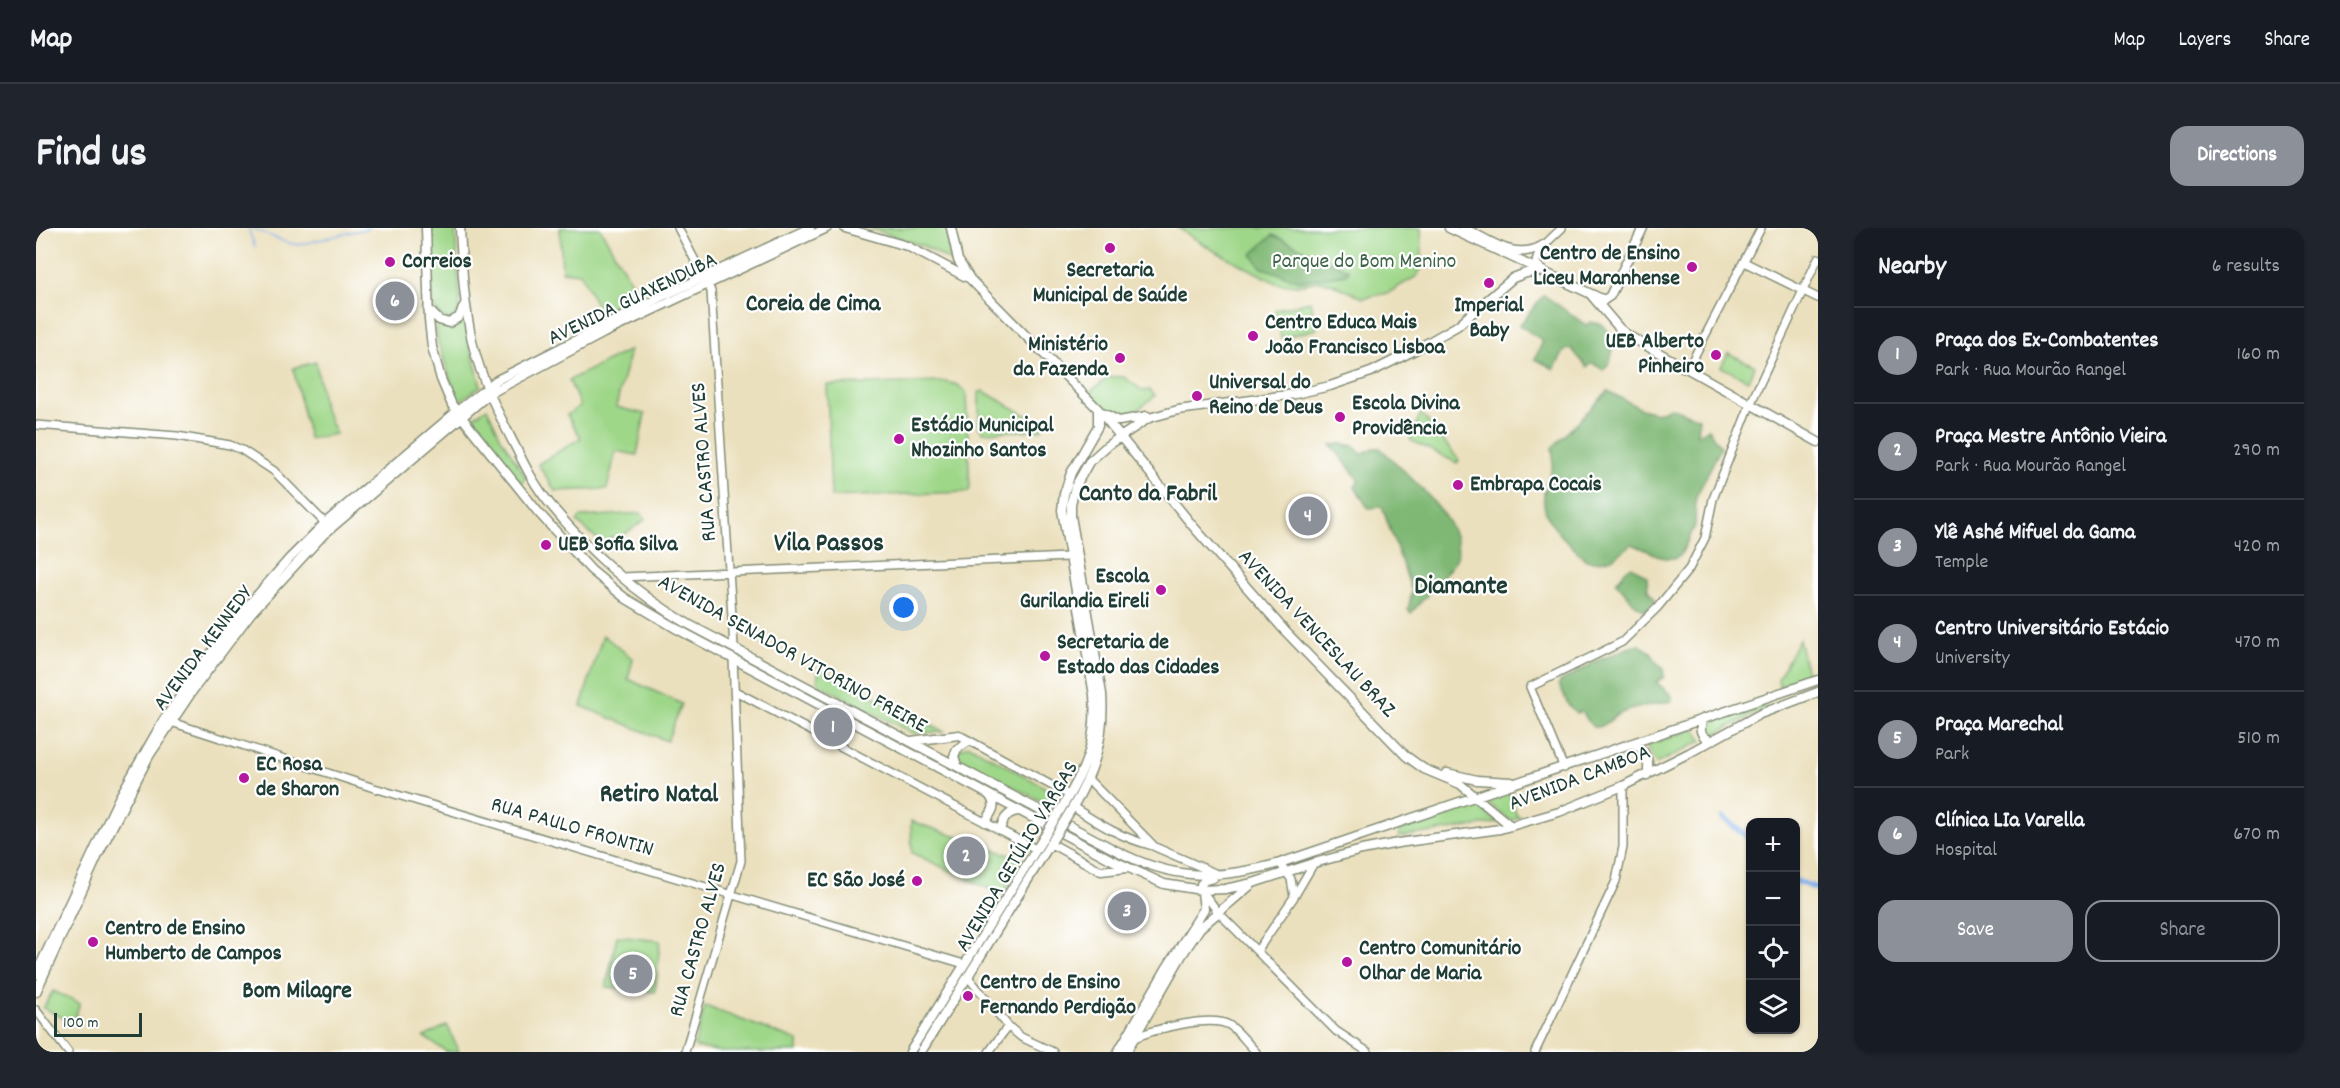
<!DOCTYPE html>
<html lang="en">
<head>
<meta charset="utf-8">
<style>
  :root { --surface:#171b24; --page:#20242c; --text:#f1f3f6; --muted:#9ea1a6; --line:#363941; --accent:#8c9099 }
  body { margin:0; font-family:Dekko,sans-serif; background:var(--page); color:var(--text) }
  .controls { position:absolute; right:18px; bottom:18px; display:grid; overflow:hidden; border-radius:12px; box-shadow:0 2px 4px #0004 }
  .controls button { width:54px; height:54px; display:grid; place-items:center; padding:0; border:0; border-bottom:2px solid var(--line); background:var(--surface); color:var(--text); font:30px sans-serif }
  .scale { position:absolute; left:18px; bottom:15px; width:88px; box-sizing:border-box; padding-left:6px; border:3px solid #1f3d34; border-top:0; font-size:16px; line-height:21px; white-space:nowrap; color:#1f3d34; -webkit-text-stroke:4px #fff; paint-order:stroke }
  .you { position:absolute; left:868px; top:380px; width:21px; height:21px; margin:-15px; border:4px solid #fff; border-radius:50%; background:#1a73e8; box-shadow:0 0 0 9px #1a73e833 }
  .badge { display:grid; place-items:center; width:39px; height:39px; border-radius:50%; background:var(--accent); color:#fff; font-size:20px; font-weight:700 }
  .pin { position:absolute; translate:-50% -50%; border:3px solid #fff; box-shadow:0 2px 6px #0006 }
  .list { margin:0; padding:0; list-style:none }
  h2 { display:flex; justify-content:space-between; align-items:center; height:78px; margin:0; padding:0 24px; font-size:26px }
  h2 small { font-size:20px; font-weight:400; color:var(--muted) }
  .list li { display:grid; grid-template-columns:39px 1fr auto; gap:18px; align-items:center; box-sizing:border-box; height:96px; padding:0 24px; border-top:2px solid var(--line) }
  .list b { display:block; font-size:22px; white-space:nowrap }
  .list p { margin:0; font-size:20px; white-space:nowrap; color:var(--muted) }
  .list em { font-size:20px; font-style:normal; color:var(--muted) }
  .actions { display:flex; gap:12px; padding:18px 24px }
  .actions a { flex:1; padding:14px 0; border:2px solid var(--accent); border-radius:18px; text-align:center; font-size:21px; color:var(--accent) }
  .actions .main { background:var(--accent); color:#fff }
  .icon { flex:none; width:33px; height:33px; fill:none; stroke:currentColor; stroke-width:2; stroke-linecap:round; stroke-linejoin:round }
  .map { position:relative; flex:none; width:1782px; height:824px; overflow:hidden; border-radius:18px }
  header { display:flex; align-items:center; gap:36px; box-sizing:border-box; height:84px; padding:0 30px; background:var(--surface); border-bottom:2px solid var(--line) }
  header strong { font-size:28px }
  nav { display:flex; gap:33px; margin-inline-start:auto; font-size:21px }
  .intro { display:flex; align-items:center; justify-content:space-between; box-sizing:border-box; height:144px; padding:0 36px }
  h1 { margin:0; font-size:42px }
  .button { padding:15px 27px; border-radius:18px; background:var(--accent); color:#fff; font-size:21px; font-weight:700 }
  main { display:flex; gap:36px; padding:0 36px }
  aside { flex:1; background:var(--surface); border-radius:18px; box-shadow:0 2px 4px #0004 }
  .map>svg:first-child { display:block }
  .green { fill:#9fd789; stroke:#5f8a5e; stroke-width:1.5 }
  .forest { fill:#7fb875; stroke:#4f7a54; stroke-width:1.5 }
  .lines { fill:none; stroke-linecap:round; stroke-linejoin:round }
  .stream { stroke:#7dade8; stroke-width:1.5 }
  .canal { stroke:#7dade8; stroke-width:6 }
  .minor-casing { stroke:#858e78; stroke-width:10 }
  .major-casing { stroke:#858e78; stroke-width:11 }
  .minor { stroke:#fff; stroke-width:7 }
  .major { stroke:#fff; stroke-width:8 }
  .major-bridge-casing { stroke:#858e78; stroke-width:11; stroke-linecap:butt }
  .major-bridge { stroke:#fff; stroke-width:8 }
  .poi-dot { fill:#b5179e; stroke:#fff; stroke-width:2 }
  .labels { text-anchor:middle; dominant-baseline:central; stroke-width:4.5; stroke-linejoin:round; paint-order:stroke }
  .poi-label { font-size:22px; font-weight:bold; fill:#1f3d34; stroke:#fff; text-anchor:start }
  .park-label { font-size:22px; fill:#3f6449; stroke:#fff }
  .street-label { font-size:22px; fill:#1f3d34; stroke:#fff }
  .neighbourhood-label { font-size:24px; font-weight:bold; fill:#1f3d34; stroke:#fff }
  .quarter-label { font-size:26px; font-weight:bold; fill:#1f3d34; stroke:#fff }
</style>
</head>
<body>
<header>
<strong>Map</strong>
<nav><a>Map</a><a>Layers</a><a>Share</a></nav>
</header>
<div class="intro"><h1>Find us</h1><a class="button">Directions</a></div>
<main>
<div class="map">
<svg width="1782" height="824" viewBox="0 0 1782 824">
  <rect width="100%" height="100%" fill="#fff"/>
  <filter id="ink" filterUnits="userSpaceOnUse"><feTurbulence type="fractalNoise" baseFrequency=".0167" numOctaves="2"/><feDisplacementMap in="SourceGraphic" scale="12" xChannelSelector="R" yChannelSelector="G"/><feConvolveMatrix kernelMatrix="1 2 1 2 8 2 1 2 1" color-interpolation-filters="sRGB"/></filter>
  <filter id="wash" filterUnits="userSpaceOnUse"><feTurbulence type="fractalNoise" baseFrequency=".008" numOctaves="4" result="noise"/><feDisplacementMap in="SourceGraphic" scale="24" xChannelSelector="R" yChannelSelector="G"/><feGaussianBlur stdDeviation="1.35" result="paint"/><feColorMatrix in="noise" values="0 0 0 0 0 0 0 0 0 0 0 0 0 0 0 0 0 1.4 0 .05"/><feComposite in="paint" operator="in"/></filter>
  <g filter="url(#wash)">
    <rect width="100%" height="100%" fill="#ebe0bd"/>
    <!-- green -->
    <path class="green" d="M395 0H419L424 73 423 83 416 92 404 88 396 76Z
      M524 0H564L604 70 566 88 544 45 526 43Z
      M833 0H910L916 34 890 19Z
      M1142 0H1385L1386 25 1385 41 1381 48 1352 65 1327 70 1295 55 1283 53 1261 57 1242 56 1175 21Z
      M1274 73 1281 101 1245 110 1239 82Z
      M427 91 445 158 422 174 402 114 399 93 415 98Z
      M594 122 580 179 609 186 601 227 580 223 571 261 519 263 502 236 545 210 531 187 544 178 533 152Z
      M1692 125 1719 138 1712 152 1685 139Z
      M280 134 288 180 300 206 273 211 257 140Z
      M1073 149H1088L1107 163 1114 162 1119 168C1088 194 1082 195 1054 164Z
      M910 154 922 157 930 165 934 261 931 264 795 269 791 157Z
      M947 163 1006 196 1007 199 1005 202 946 204 943 199V164Z
      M451 180 465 210 490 249 487 254H483L433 192Z
      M1385 185 1423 232 1421 235 1374 212Z
      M605 285 609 292 581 311 575 309 566 315 541 294 544 289Z
      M567 407 597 431 592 451 646 476 631 513 545 478Z
      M1763 411 1772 450 1743 458 1742 451Z
      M783 440 908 504 876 505 784 457 781 454Z
      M1728 475 1729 481 1675 508 1672 505V495Z
      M1659 500 1666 513 1620 536 1610 518Z
      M933 517 1021 566 1007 574 923 531 922 522Z
      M1473 564 1481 588 1490 590 1474 592 1447 571Z
      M1438 575 1462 595 1363 609V602C1389 595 1413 584 1438 575Z
      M875 593 988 632 967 666H964L876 625Z
      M581 708 624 713 619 764 570 759Z
      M17 763 44 775 37 795 7 780Z
      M669 778 762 813V824H685L658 819Z
      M411 797 423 824H411L388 809Z"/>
    <!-- forest -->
    <path class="forest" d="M1237 7 1313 42 1310 46 1263 53 1225 39 1216 26Z
      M1508 67 1550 97 1555 94 1565 96 1579 110 1574 134 1567 142 1557 135 1551 139 1535 120 1529 122 1518 141 1499 131 1507 113 1483 97C1493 88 1498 77 1508 67Z
      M1572 163 1605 181 1621 185 1634 179 1663 190 1661 207 1672 201 1685 219 1660 269 1659 298 1645 326 1639 330H1628L1596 316C1581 329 1570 336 1550 332 1531 312 1501 293 1509 261 1513 246 1520 237 1516 220Z
      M1307 216 1318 218 1325 226 1338 220H1344C1366 242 1433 297 1420 331 1415 342 1384 374 1375 385L1372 382 1376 363 1346 279 1332 280 1319 259 1323 252 1295 217Z
      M1596 338 1611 349 1612 362 1619 371 1609 383 1598 375 1580 354 1590 342Z
      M1602 416 1615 424 1621 435 1627 439 1628 449 1620 454 1636 468 1635 473C1618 478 1599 478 1583 486 1576 489 1567 501 1558 499 1553 497 1550 488 1546 484L1540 485 1532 476 1523 457 1524 454 1565 431Z"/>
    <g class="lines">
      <!-- stream -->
      <path class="stream" d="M212 0 219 19
        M216 0 249 14 262 17 333 0"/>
      <!-- canal -->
      <path class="canal" d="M1687 590 1714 611
        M1760 653 1782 661"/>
    </g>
  </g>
  <g filter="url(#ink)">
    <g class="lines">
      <!-- minor casing -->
      <g class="minor-casing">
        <path id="minor" d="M642 0 675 63 698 419
          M1708 34 1782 70
          M1506 42 1500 35C1502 20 1516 10 1526 0
          M1647 140 1656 133 1725 0
          M0 197 141 208 194 217 206 222 238 243 289 295
          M587 349 1032 329
          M699 463 1000 621
          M135 494 335 559 928 736
          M923 507 1033 567
          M1528 540 1494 459 1586 414 1621 380 1653 341 1669 310 1677 271 1714 177 1782 30
          M1053 552 1119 619 1181 646
          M1037 579C1066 598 1084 609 1117 618
          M1244 635 1255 651 1258 669
          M1167 664 1182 684 1300 803 1332 824
          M1221 723 1258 669 1278 635
          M932 749 972 798 985 809 1017 824
          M0 782 32 824
          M1096 811C1115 802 1174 786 1193 797 1203 803 1211 815 1220 824
          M649 824 705 633 697 430
          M953 824 972 798
          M1499 824 1580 653 1587 619V558"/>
      </g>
      <!-- major casing -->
      <g class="major-casing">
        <path id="major" d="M390 0 393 92 396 119 405 151 416 177 502 284 555 342 589 370 641 401 1076 632 1128 656 1165 662 1189 661 1217 655 1278 635 1326 622 1362 615 1464 601 1523 584 1587 558 1653 525 1724 486 1782 464
          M424 0C426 39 428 79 437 117 446 153 462 185 479 218 489 238 499 258 514 276 552 323 601 367 654 397L1079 622C1138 653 1181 652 1244 635L1782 452
          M809 0 871 18 930 49
          M915 0 922 32 934 51 1062 181 1156 297 1249 403 1370 528 1388 541 1424 556 1475 598
          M1413 0 1568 72 1574 68 1607 0
          M1428 0C1455 13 1480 35 1509 16
          M1555 67 1584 101 1593 108 1782 214
          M392 81 403 92 413 95 423 89 429 76
          M1069 186 1083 193 1111 188
          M1668 490C1662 500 1664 509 1675 512
          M875 513 923 507
          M1597 515C1609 522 1615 532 1611 547
          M921 538 918 528 921 521 933 513
          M1411 545 1441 552 1475 554
          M1028 576C1051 539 1061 512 1058 467L1026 282 1028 266 1035 245 1062 198V181
          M1035 582C1058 545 1069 510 1066 466L1035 288V276L1039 259 1053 234 1072 217 1113 190 1142 182 1259 166 1294 158 1335 144 1379 122 1421 98 1477 50 1490 45 1508 43
          M949 594C956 584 962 578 953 567
          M964 602C967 591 972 583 984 583
          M1014 615 1065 643 1091 640
          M0 746 83 570 127 493 169 433 209 381 254 330 289 295 420 184 461 152 629 67 774 0
          M0 764 63 625 113 528 157 462 215 385 287 307 453 166 568 105 791 0
          M874 824 1008 609
          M885 824 1016 613
          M1082 824 1130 741 1168 681 1165 656 1169 652 1177 650
          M1090 824 1146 727 1164 700 1216 656"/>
      </g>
      <!-- minor -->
      <use href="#minor" class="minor"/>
      <!-- major -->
      <use href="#major" class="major"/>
      <!-- major-bridge casing -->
      <g class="major-bridge-casing">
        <path id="major-bridge" d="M1008 609 1028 576
          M1016 613 1035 582"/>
      </g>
      <!-- major-bridge -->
      <use href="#major-bridge" class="major-bridge"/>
    </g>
  </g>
  <!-- markers -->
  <g class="poi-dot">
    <circle cx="1074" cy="20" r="6"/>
    <circle cx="354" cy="34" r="6"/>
    <circle cx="1656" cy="39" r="6"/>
    <circle cx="1453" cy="55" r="6"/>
    <circle cx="1217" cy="108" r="6"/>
    <circle cx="1680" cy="127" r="6"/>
    <circle cx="1084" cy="130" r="6"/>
    <circle cx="1161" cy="168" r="6"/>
    <circle cx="1304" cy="189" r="6"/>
    <circle cx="863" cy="211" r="6"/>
    <circle cx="1422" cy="257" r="6"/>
    <circle cx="510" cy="317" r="6"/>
    <circle cx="1125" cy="362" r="6"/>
    <circle cx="1009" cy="428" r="6"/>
    <circle cx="208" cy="550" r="6"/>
    <circle cx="881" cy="653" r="6"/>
    <circle cx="57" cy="714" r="6"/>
    <circle cx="1311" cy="734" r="6"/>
    <circle cx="932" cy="768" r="6"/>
  </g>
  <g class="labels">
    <!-- poi labels -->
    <g class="poi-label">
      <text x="1644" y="26" text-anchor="end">Centro de Ensino<tspan x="1644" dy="25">Liceu Maranhense</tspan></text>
      <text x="366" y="34">Correios</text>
      <text x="1074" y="43" text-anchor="middle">Secretaria<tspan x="1074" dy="25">Municipal de Saúde</tspan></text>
      <text x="1453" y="78" text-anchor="middle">Imperial<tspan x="1453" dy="25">Baby</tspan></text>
      <text x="1229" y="95">Centro Educa Mais<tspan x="1229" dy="25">João Francisco Lisboa</tspan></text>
      <text x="1668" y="114" text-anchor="end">UEB Alberto<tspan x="1668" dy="25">Pinheiro</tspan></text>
      <text x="1072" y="117" text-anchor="end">Ministério<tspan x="1072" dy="25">da Fazenda</tspan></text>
      <text x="1173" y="155">Universal do<tspan x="1173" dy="25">Reino de Deus</tspan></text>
      <text x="1316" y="176">Escola Divina<tspan x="1316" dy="25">Providência</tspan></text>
      <text x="875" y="198">Estádio Municipal<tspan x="875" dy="25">Nhozinho Santos</tspan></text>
      <text x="1434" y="257">Embrapa Cocais</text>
      <text x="522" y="317">UEB Sofia Silva</text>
      <text x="1113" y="349" text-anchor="end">Escola<tspan x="1113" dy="25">Gurilandia Eireli</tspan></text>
      <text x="1021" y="415">Secretaria de<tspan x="1021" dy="25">Estado das Cidades</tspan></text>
      <text x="220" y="537">EC Rosa<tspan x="220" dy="25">de Sharon</tspan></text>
      <text x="869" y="653" text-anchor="end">EC São José</text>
      <text x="69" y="701">Centro de Ensino<tspan x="69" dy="25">Humberto de Campos</tspan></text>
      <text x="1323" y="721">Centro Comunitário<tspan x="1323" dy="25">Olhar de Maria</tspan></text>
      <text x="944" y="755">Centro de Ensino<tspan x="944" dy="25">Fernando Perdigão</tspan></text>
    </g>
    <!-- park labels -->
    <g class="park-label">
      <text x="1328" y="34">Parque do Bom Menino</text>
    </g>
    <!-- street labels -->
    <g class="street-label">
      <text transform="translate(597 72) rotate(-26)">AVENIDA GUAXENDUBA</text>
      <text transform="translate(669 234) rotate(-94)">RUA CASTRO ALVES</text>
      <text transform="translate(1280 406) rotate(47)">AVENIDA VENCESLAU BRAZ</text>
      <text transform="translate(168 421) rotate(-53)">AVENIDA KENNEDY</text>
      <text transform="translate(756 427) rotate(29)">AVENIDA SENADOR VITORINO FREIRE</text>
      <text transform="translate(1544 551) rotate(-21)">AVENIDA CAMBOA</text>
      <text transform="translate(536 600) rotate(16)">RUA PAULO FRONTIN</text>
      <text transform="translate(982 629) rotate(-59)">AVENIDA GETÚLIO VARGAS</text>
      <text transform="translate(663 712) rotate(-74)">RUA CASTRO ALVES</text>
    </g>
    <!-- neighbourhood labels -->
    <g class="neighbourhood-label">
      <text x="777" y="77">Coreia de Cima</text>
      <text x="1112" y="267">Canto da Fabril</text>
      <text x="261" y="764">Bom Milagre</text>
    </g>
    <!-- quarter labels -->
    <g class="quarter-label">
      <text x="793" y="316">Vila Passos</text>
      <text x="1425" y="359">Diamante</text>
      <text x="623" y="567">Retiro Natal</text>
    </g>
  </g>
</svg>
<div class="controls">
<button>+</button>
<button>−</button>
<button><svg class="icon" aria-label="locate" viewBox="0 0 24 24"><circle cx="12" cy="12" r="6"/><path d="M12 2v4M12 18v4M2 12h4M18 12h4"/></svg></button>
<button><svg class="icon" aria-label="layers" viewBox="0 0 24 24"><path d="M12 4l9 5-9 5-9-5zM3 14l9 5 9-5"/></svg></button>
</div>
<div class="scale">100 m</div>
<div class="you"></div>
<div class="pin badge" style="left:797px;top:499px">1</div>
<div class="pin badge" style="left:930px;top:628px">2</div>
<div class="pin badge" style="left:1091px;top:683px">3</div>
<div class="pin badge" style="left:1272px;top:288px">4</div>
<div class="pin badge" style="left:597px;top:746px">5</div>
<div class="pin badge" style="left:359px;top:73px">6</div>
</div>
<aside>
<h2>Nearby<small>6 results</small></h2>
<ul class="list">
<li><span class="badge">1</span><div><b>Praça dos Ex-Combatentes</b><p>Park · Rua Mourão Rangel</p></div><em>160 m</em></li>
<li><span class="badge">2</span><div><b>Praça Mestre Antônio Vieira</b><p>Park · Rua Mourão Rangel</p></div><em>290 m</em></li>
<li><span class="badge">3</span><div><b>Ylê Ashé Mifuel da Gama</b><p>Temple</p></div><em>420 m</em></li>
<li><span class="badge">4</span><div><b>Centro Universitário Estácio</b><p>University</p></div><em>470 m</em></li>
<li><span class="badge">5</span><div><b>Praça Marechal</b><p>Park</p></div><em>510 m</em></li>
<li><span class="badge">6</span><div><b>Clínica LIa Varella</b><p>Hospital</p></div><em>670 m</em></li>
</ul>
<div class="actions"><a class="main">Save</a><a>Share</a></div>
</aside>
</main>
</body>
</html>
